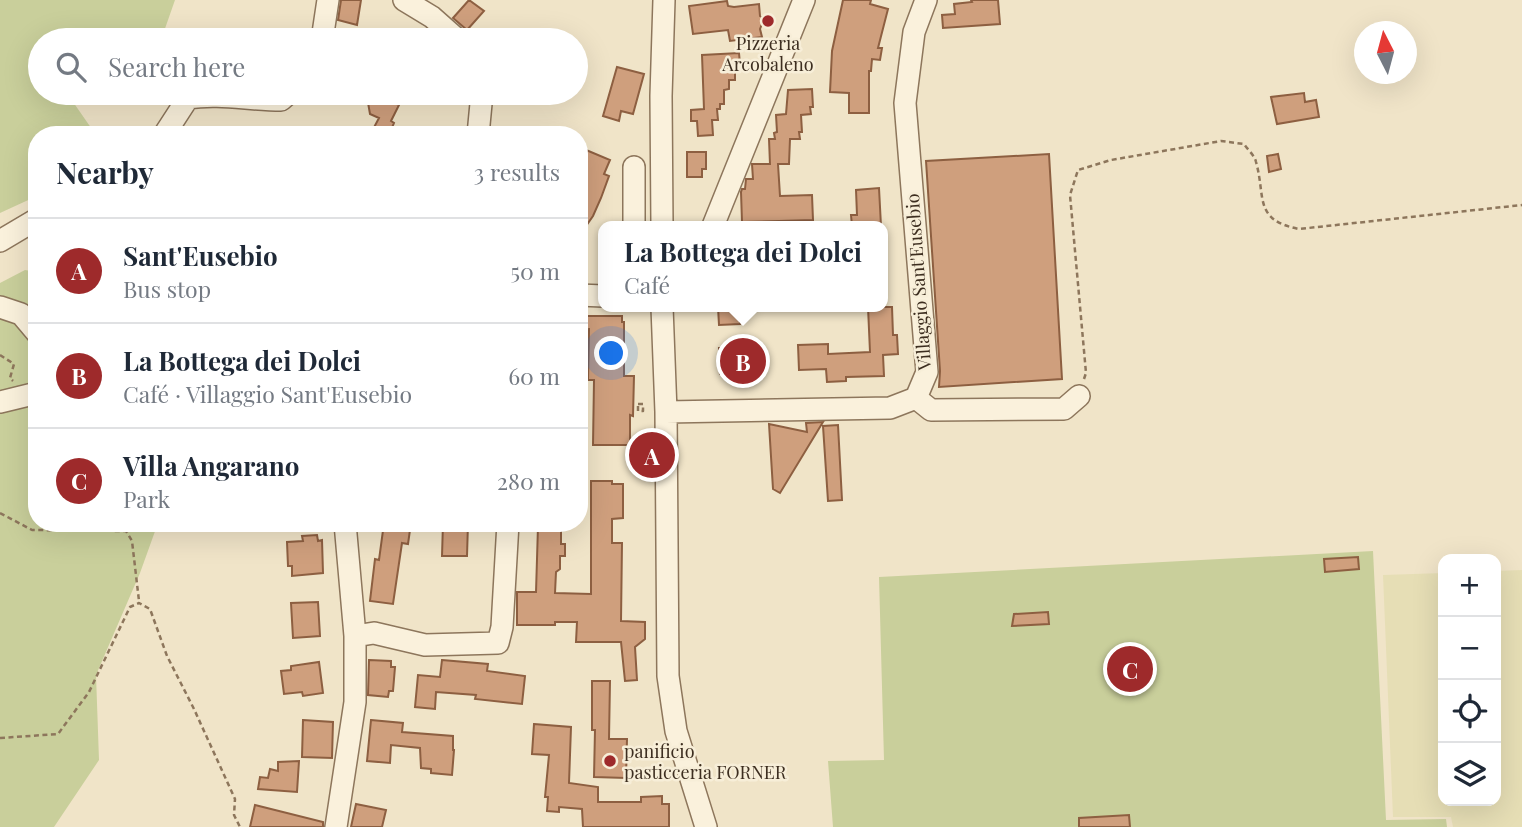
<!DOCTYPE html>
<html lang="en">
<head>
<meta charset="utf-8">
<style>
  :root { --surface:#fff; --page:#f6f6f7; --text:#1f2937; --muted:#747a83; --line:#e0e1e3; --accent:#9e2a2b }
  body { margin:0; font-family:"Playfair Display",serif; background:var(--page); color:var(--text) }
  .controls { position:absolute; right:21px; bottom:21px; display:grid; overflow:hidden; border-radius:14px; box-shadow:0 7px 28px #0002 }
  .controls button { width:63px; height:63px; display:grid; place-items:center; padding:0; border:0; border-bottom:2px solid var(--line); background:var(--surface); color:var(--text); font:35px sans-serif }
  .compass { position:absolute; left:1354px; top:21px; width:63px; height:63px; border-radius:50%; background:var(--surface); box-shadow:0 7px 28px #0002; rotate:354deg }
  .you { position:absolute; left:612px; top:354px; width:24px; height:24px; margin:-18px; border:5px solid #fff; border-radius:50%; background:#1a73e8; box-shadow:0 0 0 10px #1a73e833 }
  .badge { display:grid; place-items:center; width:46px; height:46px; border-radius:50%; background:var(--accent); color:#fff; font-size:23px; font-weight:700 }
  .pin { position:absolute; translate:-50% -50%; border:4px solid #fff; box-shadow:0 2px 7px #0006 }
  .popup { position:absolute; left:598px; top:221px; width:290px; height:91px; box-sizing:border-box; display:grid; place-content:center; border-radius:14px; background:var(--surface); filter:drop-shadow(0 2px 5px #0005); font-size:23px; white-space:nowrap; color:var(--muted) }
  .popup b { font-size:26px; color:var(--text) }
  .popup::after { content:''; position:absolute; left:50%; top:100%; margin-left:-14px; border:14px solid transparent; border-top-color:var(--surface) }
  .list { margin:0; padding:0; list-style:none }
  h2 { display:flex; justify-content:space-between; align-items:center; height:91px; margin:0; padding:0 28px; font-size:30px }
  h2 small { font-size:23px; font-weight:400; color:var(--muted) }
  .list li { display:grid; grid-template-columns:46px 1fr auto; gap:21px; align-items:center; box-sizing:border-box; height:105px; padding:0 28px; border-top:2px solid var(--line) }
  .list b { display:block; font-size:26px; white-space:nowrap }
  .list p { margin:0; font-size:23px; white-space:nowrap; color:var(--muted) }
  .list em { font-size:23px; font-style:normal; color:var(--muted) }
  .icon { flex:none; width:38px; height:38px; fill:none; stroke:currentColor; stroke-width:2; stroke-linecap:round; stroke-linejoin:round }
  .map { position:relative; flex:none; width:1522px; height:827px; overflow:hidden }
  .search { position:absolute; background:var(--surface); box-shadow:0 7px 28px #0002; left:28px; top:28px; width:560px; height:77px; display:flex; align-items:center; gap:18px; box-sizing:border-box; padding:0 24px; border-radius:38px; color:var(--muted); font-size:26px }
  .panel { position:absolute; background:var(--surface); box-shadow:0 7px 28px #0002; left:28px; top:126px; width:560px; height:406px; border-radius:28px }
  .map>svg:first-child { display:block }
  .farmland { fill:#e6deb5 }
  .green { fill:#c9cf9b }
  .building { fill:#cf9f7d; stroke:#8d5f41; stroke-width:2 }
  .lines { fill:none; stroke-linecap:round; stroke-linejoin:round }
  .minor-casing { stroke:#8d765c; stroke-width:24 }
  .path { stroke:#8d765c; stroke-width:2.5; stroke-dasharray:5 3.5; stroke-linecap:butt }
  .minor { stroke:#faf1dc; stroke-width:21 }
  .poi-dot { fill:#9e2a2b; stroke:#f7eed8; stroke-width:2.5 }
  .labels { text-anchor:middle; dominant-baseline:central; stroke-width:5; stroke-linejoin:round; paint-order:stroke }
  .poi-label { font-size:18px; fill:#3d2e20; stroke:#f7eed8 }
  .street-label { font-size:18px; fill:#3d2e20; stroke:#f7eed8 }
</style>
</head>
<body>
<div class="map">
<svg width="1522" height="827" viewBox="0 0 1522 827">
  <rect width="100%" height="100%" fill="#f0e4c8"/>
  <!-- farmland -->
  <path class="farmland" d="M1522 570V827H1453L1451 817H1393L1383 575 1443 573V801H1496V571Z"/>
  <!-- green -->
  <path class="green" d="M0 0H175L161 40H40V93H71V99L96 135H37V196L0 213Z
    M25 270 37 272V523H158L140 573 96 675 99 760 54 827H0V283Z
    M1373 551 1386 820 1446 819 1447 827H833L828 761 884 760 879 577Z"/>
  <!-- building -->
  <path class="building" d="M341 0H361L357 25 338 20Z
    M469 0 484 11 467 30 453 18Z
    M843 0H871L870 4 888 9 878 48H882L880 60 872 59 871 71H869V113H849V93L830 92 832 51Z
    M971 0H998L1000 24 943 28 942 15 955 14 954 4 972 2Z
    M727 1 728 6 734 7 759 4 760 16 764 19 760 29 762 37 730 41 728 30 693 34 689 6Z
    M739 53 740 64H735V80H729V89L724 90V104H720V109H717L718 120H712L713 135 698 136 697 121H691V110L704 109 702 55Z
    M617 67 644 74 633 114 621 111 619 121 603 116Z
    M812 89 813 107H810L811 114 801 115 802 132H799L800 139H790L789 164H778L780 196 812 195 813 220 742 222 741 192 742 189H745L746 179H753L752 164H770L769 139H775L774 133 777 132 776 115 786 114 788 90Z
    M1304 93 1305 102 1316 100 1319 117 1277 124 1271 97Z
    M378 96 399 105 391 121 394 123 389 135H370L379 118 370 114 367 97Z
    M579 147 610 160 604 174 609 176 601 198 593 216 579 236Z
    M687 152H706V169H702V177H687Z
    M1049 154 1062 379 939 387 940 371 926 161Z
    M1278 154 1281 169 1269 172 1267 156Z
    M879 188 881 226H852L851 215H857L856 190Z
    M718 307H740V324L719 325Z
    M868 307H892L893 335H897L898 354 883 355 884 376 846 377V381L827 382 826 369 799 370 798 345 828 344V354L870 352Z
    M579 316H622V322H624V376H634L633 416 630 415V445H593L594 380H588L589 329 579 330Z
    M763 347V373L720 374 719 348Z
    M823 422 780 493 773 489 769 424 807 432 806 423Z
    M838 425 842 500 828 501 823 426Z
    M591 481H612V484H623V518L612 519V543H622L621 621 645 622V639L635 647 637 680 625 681 621 642H576L577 622H555V625H517V592H536L538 526 559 527 561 530V544H565V556H560V569L556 572 555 593 591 594Z
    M384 523H411L408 544 402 543 393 604 370 601 375 559 379 560Z
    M443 523H468L467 556H442Z
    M317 535 318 541 322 540 323 573 292 576V566H288L287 542 303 541 302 536Z
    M1358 557 1359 569 1325 572 1324 559Z
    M318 602 320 636 293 638 291 603Z
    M1048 612 1049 624 1012 626 1014 614Z
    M369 660 391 661V667H395L393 691H389L388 697 368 695Z
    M442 660 488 664 487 671 525 676 522 704 475 699 476 695 436 692 435 709 415 707 418 675 440 677Z
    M319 662 323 693 303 696 302 692 284 694 281 671 291 670V666Z
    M592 681H610L609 739H627L626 778 594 777 595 730H592Z
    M303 720 333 722 332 758 302 757Z
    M371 720 403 723 402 732 453 736V750H454L452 775 431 773V769L421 768 420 748 391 745 390 763 367 761Z
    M534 724 571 727 569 783 598 787V802H641V797L662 796V804H669V827H583L582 809 559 807V812L547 811 548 797H545L549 755 532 754Z
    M299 761 297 792 258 789 260 777 268 778 270 769 278 771V762Z
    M356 804 386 810 382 827H351Z
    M255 805 323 822V827H250Z
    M1129 815 1130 827H1079V818Z"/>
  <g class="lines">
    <!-- minor casing -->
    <g class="minor-casing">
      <path id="minor" d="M404 0 432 17 458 40
        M322 40 328 0
        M164 135 188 98C220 93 248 100 281 100L289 93
        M478 135 482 93
        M634 226V167
        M662 226 661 96 664 0
        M713 226 804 0
        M0 241 37 219
        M579 295 603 296
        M0 307 21 314 37 333
        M662 307 666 412 668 676 676 731 706 827
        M916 398 931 410 1064 409 1079 396
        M0 402 37 393
        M666 412 890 408 916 398 927 372 905 103 914 32 926 0
        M355 636 374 633 425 645 498 643 502 627 508 523
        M336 827 355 702V636L345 523"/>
    </g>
    <!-- path -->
    <path class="path" d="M0 355 14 364 10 378 13 381
      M1084 379 1086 373 1070 195 1078 170 1111 160 1221 141 1244 144C1248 150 1255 156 1256 162 1266 197 1253 220 1299 229L1522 205
      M638 404H643V411H638Z
      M0 513 32 530 126 531 132 541 139 601
      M0 738 58 734 89 692 130 607 139 603 150 609 167 656 194 709 235 799 234 815 240 827"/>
    <!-- minor -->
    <use href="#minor" class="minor"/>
  </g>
  <!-- markers -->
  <g class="poi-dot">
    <circle cx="768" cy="21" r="7"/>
    <circle cx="610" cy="761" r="7"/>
  </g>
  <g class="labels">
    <!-- poi labels -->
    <g class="poi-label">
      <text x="768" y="43">Pizzeria<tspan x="768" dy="21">Arcobaleno</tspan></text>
      <text x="624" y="751" text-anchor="start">panificio<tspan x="624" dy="21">pasticceria FORNER</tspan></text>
    </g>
    <!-- street labels -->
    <g class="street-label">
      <text transform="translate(918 282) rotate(-94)">Villaggio Sant'Eusebio</text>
    </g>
  </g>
</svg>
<div class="controls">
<button>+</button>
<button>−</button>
<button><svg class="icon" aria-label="locate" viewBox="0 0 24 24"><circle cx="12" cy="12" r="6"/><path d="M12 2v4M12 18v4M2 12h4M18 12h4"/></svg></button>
<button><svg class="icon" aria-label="layers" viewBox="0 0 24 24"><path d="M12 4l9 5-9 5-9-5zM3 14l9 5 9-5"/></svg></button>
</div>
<svg class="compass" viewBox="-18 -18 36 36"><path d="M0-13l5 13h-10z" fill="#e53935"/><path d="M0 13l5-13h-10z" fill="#747a83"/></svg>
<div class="you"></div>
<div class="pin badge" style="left:652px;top:455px">A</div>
<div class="pin badge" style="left:743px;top:361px">B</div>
<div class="popup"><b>La Bottega dei Dolci</b>Café</div>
<div class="pin badge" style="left:1130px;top:669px">C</div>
<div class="search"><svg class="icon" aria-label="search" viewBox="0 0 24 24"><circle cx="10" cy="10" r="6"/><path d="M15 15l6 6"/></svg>Search here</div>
<section class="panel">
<h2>Nearby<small>3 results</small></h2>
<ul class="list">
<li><span class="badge">A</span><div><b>Sant'Eusebio</b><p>Bus stop</p></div><em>50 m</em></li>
<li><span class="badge">B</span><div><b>La Bottega dei Dolci</b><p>Café · Villaggio Sant'Eusebio</p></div><em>60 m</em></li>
<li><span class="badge">C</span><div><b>Villa Angarano</b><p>Park</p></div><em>280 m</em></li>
</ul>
</section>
</div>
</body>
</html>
